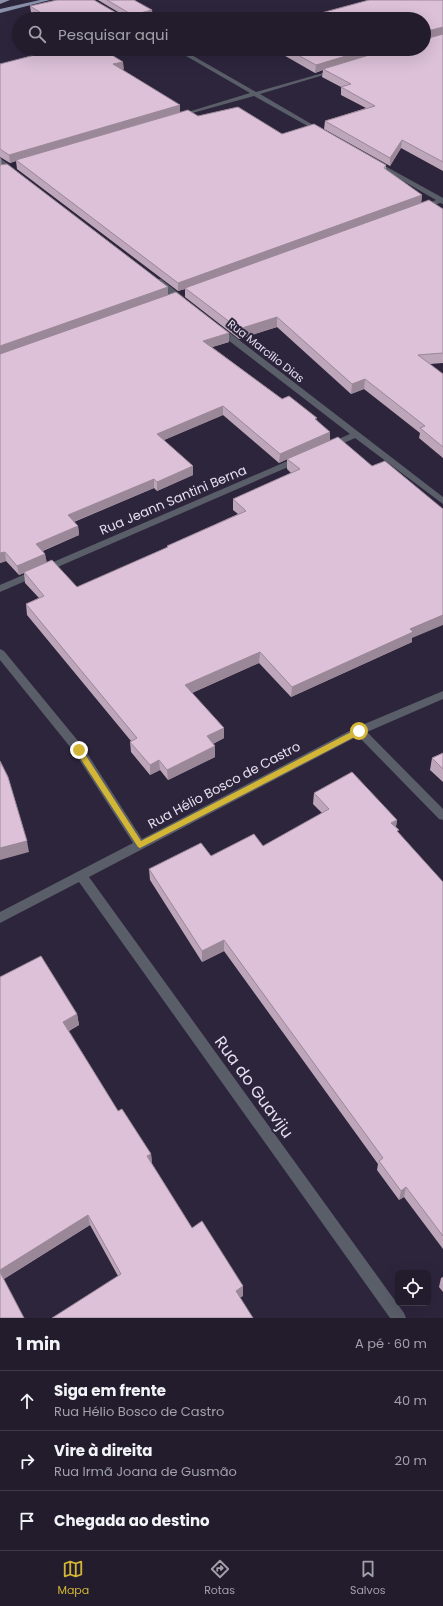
<!DOCTYPE html>
<html lang="pt">
<head>
<meta charset="utf-8">
<style>
  :root { --surface:#221c2d; --page:#2e2939; --text:#f1f3f6; --muted:#a2a1aa; --line:#3f3a49; --accent:#d3b635 }
  body { margin:0; font-family:Poppins,sans-serif; background:var(--page); color:var(--text) }
  .controls { position:absolute; right:12px; bottom:12px; display:grid; overflow:hidden; border-radius:6px; box-shadow:0 4px 16px #0002 }
  .controls button { width:36px; height:36px; display:grid; place-items:center; padding:0; border:0; border-bottom:1px solid var(--line); background:var(--surface); color:var(--text); font:20px sans-serif }
  .stop { position:absolute; width:12px; height:12px; margin:-9px; border:3px solid #d3b635; border-radius:50%; background:#fff }
  .stop.end { background:#d3b635; border-color:#fff; box-shadow:0 1px 4px #0008 }
  .list { margin:0; padding:0; list-style:none }
  h2 { display:flex; justify-content:space-between; align-items:center; height:52px; margin:0; padding:0 16px; font-size:17px }
  h2 small { font-size:13px; font-weight:400; color:var(--muted) }
  .list li { display:grid; grid-template-columns:26px 1fr auto; gap:12px; align-items:center; box-sizing:border-box; height:60px; padding:0 16px; border-top:1px solid var(--line) }
  .list b { display:block; font-size:15px; white-space:nowrap }
  .list p { margin:0; font-size:13px; white-space:nowrap; color:var(--muted) }
  .list em { font-size:13px; font-style:normal; color:var(--muted) }
  .icon { flex:none; width:22px; height:22px; fill:none; stroke:currentColor; stroke-width:2; stroke-linecap:round; stroke-linejoin:round }
  .map { position:relative; flex:none; width:443px; height:1318px; overflow:hidden }
  .search { position:absolute; background:var(--surface); box-shadow:0 4px 16px #0002; left:12px; right:12px; top:12px; height:44px; display:flex; align-items:center; gap:10px; box-sizing:border-box; padding:0 14px; border-radius:22px; color:var(--muted); font-size:15px }
  .sheet { height:232px; background:var(--surface) }
  nav { display:flex; justify-content:space-around; align-items:center; box-sizing:border-box; height:56px; border-top:1px solid var(--line); background:var(--surface); font-size:11px; color:var(--muted) }
  nav a { display:grid; justify-items:center; gap:2px }
  nav .on { color:var(--accent) }
  .map>svg:first-child { display:block }
  .lines { fill:none; stroke-linecap:round; stroke-linejoin:round }
  .minor { fill:#595e69; fill-rule:evenodd }
  .major { fill:#8891a9; fill-rule:evenodd }
  .wall { fill:#bda6ba; fill-rule:evenodd }
  .shaded-wall { fill:#9a8797 }
  .building { fill:#dcc1d8; stroke:#9a8797 }
  .route { fill:#d3b635 }
  .labels { text-anchor:middle; dominant-baseline:central; stroke-width:4; stroke-linejoin:round; paint-order:stroke }
  .far-street-label { font-size:11px; fill:#e6e1f0; stroke:#2d253c }
  .street-label { font-size:13px; fill:#e6e1f0; stroke:#2d253c }
  .near-street-label { font-size:16px; fill:#e6e1f0; stroke:#2d253c }
</style>
</head>
<body>
<div class="map">
<svg width="443" height="1318" viewBox="0 0 443 1318">
  <rect width="100%" height="100%" fill="#2d253c"/>
  <g class="lines">
    <!-- minor -->
    <path class="minor" d="M174 49H181L256 92 337 69V71L260 94 325 132 320 133 254 96 178 117V115L250 93Z
      M0 158 17 171V173H13L0 163Z
      M372 161H376L443 198V204L440 203 423 209H419V207L436 200 372 163Z
      M155 279H161L186 299V303H180L155 283Z
      M215 326H221L443 497V504L355 438 333 448H327V444L350 434 215 330Z
      M299 456 302 457V461L0 592V585Z
      M0 649 4 651 83 747 142 839 355 728 443 691V699L367 732 443 809V820L439 819 358 736 89 877 404 1313 406 1318H390L79 882 0 923V912L133 843 75 753 0 660Z"/>
    <!-- major -->
    <path class="major" d="M0 0H10L0 4Z
      M40 0H50L0 13V9Z"/>
  </g>
  <!-- wall -->
  <path class="wall" d="M98 0H134L153 15 138 19H42L31 12 30 6 123 15Z
    M443 0V171L401 148 390 166 324 129 325 121 366 108 341 95V87L322 77 323 70 315 73 273 49H424Z
    M0 64 124 69 122 70 180 105V112L282 134 386 165V170L422 195 421 203 443 209V363L430 364 443 374V458L419 438 420 433 364 389 351 394 277 327 239 339 185 297V289L178 291 17 169 16 161 10 163 0 157Z
    M0 157 1 165 168 295 229 333V342L212 347 282 399 317 420 330 440 412 638V642L291 697 259 663 192 693 224 738 213 744 215 757 168 780 160 770 150 775 131 752 130 742 131 741 27 615 26 604 39 598 25 583 24 573 19 575 6 561 0 563ZM223 415 279 463 287 459V469L291 473 233 499V510L238 514 167 546V548L77 587 46 562 45 554 43 551 79 535 78 526 74 522 154 488 157 491 193 475 164 440Z
    M443 753V782L430 770 432 758Z
    M314 793 397 820 396 827 398 833 443 882V1249L404 1197 399 1200 377 1170 378 1164 224 951 202 962 150 880 149 869 211 856 263 846 322 813 313 804Z
    M0 977 77 1014 79 1025 69 1031 118 1111 151 1154 152 1164 192 1228 243 1286V1296L240 1297 118 1276 90 1225 4 1279 0 1318Z
    M443 1277V1292L439 1287 441 1278Z"/>
  <!-- shaded-wall -->
  <path class="shaded-wall" d="M152 10 153 15 138 19H116Z
    M443 27V35L424 39V32Z
    M369 49H394L323 69V70L315 73 316 65Z
    M123 62 124 69 114 72 113 64Z
    M180 105V112L16 160V161L10 163 9 155Z
    M402 140 401 148 390 166V158Z
    M0 158H1L2 166 0 167Z
    M422 195 421 204 185 288V289L178 291V283Z
    M168 287V296L0 355V346Z
    M277 317V327L239 339V329Z
    M229 333V342L203 350V341Z
    M365 379 364 389 351 394 352 384Z
    M223 406V415L157 443V434Z
    M330 432V441L279 463 280 454Z
    M193 466V475L157 491V482Z
    M154 479V488L68 524V515Z
    M78 526 79 535 37 553 36 544Z
    M5 552 6 561 0 563V553Z
    M45 554 47 563 24 572V573L19 575 17 566Z
    M443 615V625L412 638V642L291 697 292 687 410 629Z
    M260 652 259 663 185 696V685Z
    M224 728V738L207 747V736Z
    M215 746V757L168 780 167 770Z
    M159 760 160 770 150 775V765Z
    M397 820 395 831 391 823Z
    M27 841 29 852 0 860V848Z
    M224 940V951L202 962V951Z
    M77 1014 79 1025 65 1033 63 1022Z
    M151 1154 152 1164 147 1156Z
    M406 1187 404 1197 399 1200 401 1191Z
    M88 1215 90 1225 2 1280 0 1272V1270Z
    M243 1286V1296L236 1300V1291Z"/>
  <!-- building -->
  <path class="building" d="M57 0H94L120 15H128L129 13 107 0H134L152 10 116 19H51L30 6Z
    M369 0H443V27L424 32V34V19H299Z
    M443 34V162L402 140 390 158 325 121 375 106 341 87 351 84 323 69 389 49H424V38L425 39Z
    M58 49H102L123 62 113 64 180 105 9 155 0 149V64Z
    M287 49H369L316 65Z
    M238 107 282 134 314 124 386 165 384 168 422 195 178 283 16 160 188 110 198 116Z
    M7 164 168 287 0 346V165Z
    M429 200 443 209V353L418 355 443 374V447L420 428 425 426 365 379 352 384 277 317 239 329 185 288Z
    M176 292 229 333 203 341 282 399 289 396 317 418 315 419 330 432 280 454 223 406 157 434 193 466 157 482 154 479 68 515 78 526 36 544 45 554 17 566 5 552 0 553V354Z
    M338 437 372 466 385 461 443 509V615L410 629 413 632 292 687 260 652 185 685 224 728 207 736 215 746 167 770 159 760 150 765 130 742 137 738 26 604 44 596 24 572 52 560 77 587 168 547 167 546 246 511 233 499 300 469 287 459Z
    M443 753V769L432 758Z
    M0 761 8 777 27 841 0 848Z
    M352 772 397 820 391 823 399 830 397 831 443 882V1236L406 1187 401 1191 379 1161 383 1158 224 940 202 951 149 869 201 843 211 856 254 834 263 846 329 809 314 793Z
    M41 956 77 1014 63 1022 118 1111 122 1109 151 1154 147 1156 192 1228 202 1221 243 1286 236 1291 253 1318H52L121 1274 88 1215 0 1270V977Z
    M0 1272 24 1318H0Z"/>
  <!-- route -->
  <path class="route" d="M359 728 363 731 362 733 140 848 138 847 75 750 79 747 81 748 141 841Z"/>
  <g class="labels">
    <!-- far-street labels -->
    <g class="far-street-label">
      <text transform="translate(266 351) rotate(38)">Rua Marcílio Dias</text>
    </g>
    <!-- street labels -->
    <g class="street-label">
      <text transform="translate(173 500) rotate(-23)">Rua Jeann Santini Berna</text>
      <text transform="translate(224 785) rotate(-28)">Rua Hélio Bosco de Castro</text>
    </g>
    <!-- near-street labels -->
    <g class="near-street-label">
      <text transform="translate(254 1087) rotate(54)">Rua do Guaviju</text>
    </g>
  </g>
</svg>
<div class="controls">
<button><svg class="icon" aria-label="locate" viewBox="0 0 24 24"><circle cx="12" cy="12" r="6"/><path d="M12 2v4M12 18v4M2 12h4M18 12h4"/></svg></button>
</div>
<div class="stop" style="left:359px;top:731px"></div>
<div class="stop end" style="left:79px;top:750px"></div>
<div class="search"><svg class="icon" aria-label="search" viewBox="0 0 24 24"><circle cx="10" cy="10" r="6"/><path d="M15 15l6 6"/></svg>Pesquisar aqui</div>
</div>
<section class="sheet">
<h2>1 min<small>A pé · 60 m</small></h2>
<ul class="list">
<li><svg class="icon" aria-label="ahead" viewBox="0 0 24 24"><path d="M12 20V5M6 11l6-6 6 6"/></svg><div><b>Siga em frente</b><p>Rua Hélio Bosco de Castro</p></div><em>40 m</em></li>
<li><svg class="icon" aria-label="right" viewBox="0 0 24 24"><path d="M7 20v-9h11M14 6l5 5-5 5"/></svg><div><b>Vire à direita</b><p>Rua Irmã Joana de Gusmão</p></div><em>20 m</em></li>
<li><svg class="icon" aria-label="arrive" viewBox="0 0 24 24"><path d="M6 21V4h12l-3 4 3 4H6"/></svg><div><b>Chegada ao destino</b></div></li>
</ul>
</section>
<nav>
<a class="on"><svg class="icon" aria-label="map" viewBox="0 0 24 24"><path d="M3 6l6-2 6 2 6-2v14l-6 2-6-2-6 2zM9 4v14M15 6v14"/></svg>Mapa</a>
<a><svg class="icon" aria-label="directions" viewBox="0 0 24 24"><path d="M12 3l9 9-9 9-9-9zM9 14v-3h6M13 9l2 2-2 2"/></svg>Rotas</a>
<a><svg class="icon" aria-label="saved" viewBox="0 0 24 24"><path d="M7 4h10v16l-5-4-5 4z"/></svg>Salvos</a>
</nav>
</body>
</html>
